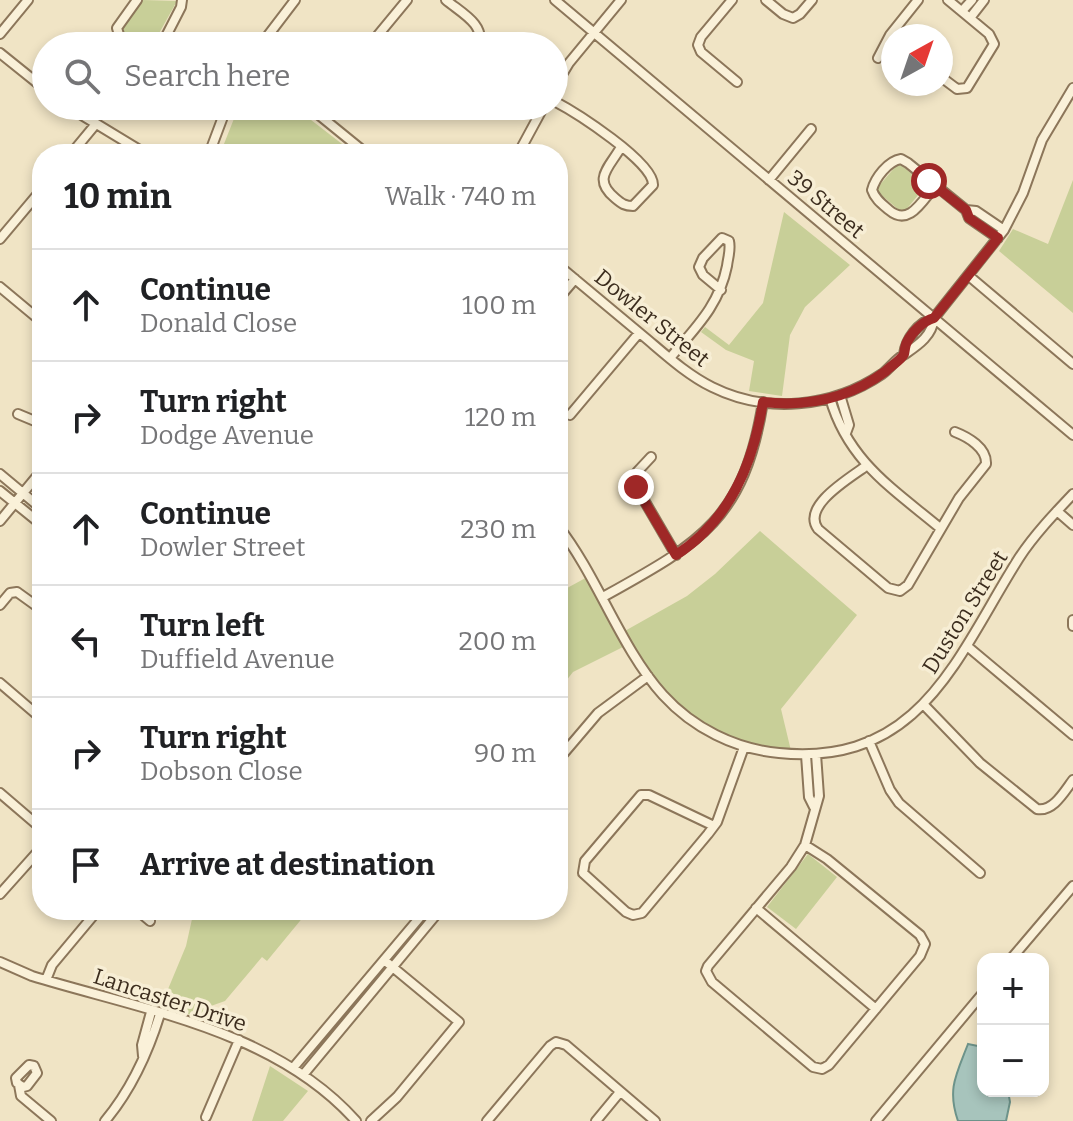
<!DOCTYPE html>
<html lang="en">
<head>
<meta charset="utf-8">
<style>
  :root { --surface:#fff; --page:#f6f6f6; --text:#202124; --muted:#757577; --line:#e0e0e0 }
  body { margin:0; font-family:Bitter,serif; background:var(--page); color:var(--text) }
  .controls { position:absolute; right:24px; bottom:24px; display:grid; overflow:hidden; border-radius:16px; box-shadow:0 4px 12px #0003 }
  .controls button { width:72px; height:72px; display:grid; place-items:center; padding:0; border:0; border-bottom:2px solid var(--line); background:var(--surface); color:var(--text); font:40px sans-serif }
  .compass { position:absolute; left:881px; top:24px; width:72px; height:72px; border-radius:50%; background:var(--surface); box-shadow:0 4px 12px #0003; rotate:40deg }
  .stop { position:absolute; width:24px; height:24px; margin:-18px; border:6px solid #9f2827; border-radius:50%; background:#fff }
  .stop.end { background:#9f2827; border-color:#fff; box-shadow:0 2px 8px #0008 }
  .list { margin:0; padding:0; list-style:none }
  h2 { display:flex; justify-content:space-between; align-items:center; height:104px; margin:0; padding:0 32px; font-size:34px }
  h2 small { font-size:26px; font-weight:400; color:var(--muted) }
  .list li { display:grid; grid-template-columns:52px 1fr auto; gap:24px; align-items:center; box-sizing:border-box; height:112px; padding:0 32px; border-top:2px solid var(--line) }
  .list b { display:block; font-size:30px; white-space:nowrap }
  .list p { margin:0; font-size:26px; white-space:nowrap; color:var(--muted) }
  .list em { font-size:26px; font-style:normal; color:var(--muted) }
  .icon { flex:none; width:44px; height:44px; fill:none; stroke:currentColor; stroke-width:2; stroke-linecap:round; stroke-linejoin:round }
  .map { position:relative; flex:none; width:1073px; height:1121px; overflow:hidden }
  .search { position:absolute; background:var(--surface); box-shadow:0 4px 12px #0003; left:32px; top:32px; width:536px; height:88px; display:flex; align-items:center; gap:20px; box-sizing:border-box; padding:0 28px; border-radius:44px; color:var(--muted); font-size:30px }
  .panel { position:absolute; background:var(--surface); box-shadow:0 4px 12px #0003; left:32px; top:144px; width:536px; height:776px; border-radius:32px }
  .map>svg:first-child { display:block }
  .green { fill:#c8cf98 }
  .water { fill:#a7c4bc; stroke:#6d938a; stroke-width:2 }
  .lines { fill:none; stroke-linecap:round; stroke-linejoin:round }
  .minor-casing { stroke:#8c765a; stroke-width:12 }
  .minor { stroke:#faf1d9; stroke-width:8 }
  .route { stroke:#9f2827; stroke-width:10 }
  .labels { text-anchor:middle; dominant-baseline:central; stroke-width:7; stroke-linejoin:round; paint-order:stroke }
  .street-label { font-size:22px; fill:#3c2d1e; stroke:#f7eed5 }
</style>
</head>
<body>
<div class="map">
<svg width="1073" height="1121" viewBox="0 0 1073 1121">
  <rect width="100%" height="100%" fill="#f0e4c5"/>
  <!-- green -->
  <path class="green" d="M143 0 177 1 152 46H141L122 31V26Z
    M239 106H293L355 154H220Z
    M901 165 923 183 924 188 905 211H900L878 192V187L896 166Z
    M1073 180V313L999 251 1013 229 1048 244Z
    M784 212 850 265 805 307 790 335 782 396 749 391 754 361 726 350 701 332 705 327 729 345 763 303Z
    M760 531 857 615 781 709 792 755 719 737 673 705 629 644 573 672 558 691V593L591 575 623 632 687 596 715 574Z
    M808 854 837 877 796 929 767 907Z
    M194 910H309L267 961 262 957 225 1001 208 1007 201 1018 161 1006 186 946Z
    M270 1066 308 1091 283 1121H252Z"/>
  <!-- water -->
  <path class="water" d="M968 1044 983 1047V1091H1008L1010 1102 1006 1121H958C947 1089 956 1075 968 1044Z"/>
  <g class="lines">
    <!-- minor casing -->
    <g class="minor-casing">
      <path id="minor" d="M446 0C460 12 487 25 478 46
        M555 0 1073 435
        M732 0 701 37 698 45 701 52 737 82
        M766 0 783 14 793 18 800 14 812 0
        M962 11 972 0
        M970 18 984 0
        M0 34 28 0
        M130 46 120 38 117 28 137 0
        M161 46 181 7 182 0
        M260 46 295 0
        M369 46 407 0
        M0 53 46 90
        M878 58 890 35 918 0
        M941 77 957 89 967 88 994 44 989 34 948 0
        M554 88 569 63 621 0
        M554 101C575 112 654 162 653 185L633 206C625 206 622 204 615 198 592 179 609 168 621 147
        M67 106 146 154
        M308 106 367 154
        M71 154 95 125
        M209 154 227 106
        M518 154 544 106
        M769 180 811 129
        M935 186C922 201 909 227 889 210 882 204 875 199 872 190 875 178 888 161 901 159L908 163 966 210 976 211 1004 230
        M966 210 969 218 998 238
        M0 239 42 189
        M558 265C588 290 618 315 648 340 668 357 688 375 712 387 766 414 832 408 882 374 890 368 896 359 905 354 918 345 932 336 934 318
        M969 276 1073 364
        M0 287 42 322
        M558 299 575 279
        M904 354C906 339 918 322 934 318L1004 230 1023 193 1042 140 1073 88
        M670 358C695 328 719 306 727 266 728 257 731 250 729 241L722 238 703 258 699 267 703 275 721 290
        M840 395 849 425 846 433
        M830 398C848 461 892 488 940 528
        M18 414 42 424
        M570 415 639 333
        M651 457 637 472 634 483 676 555
        M866 466C850 478 801 506 818 529L888 588 900 591 908 585 959 498 986 464C987 448 968 437 955 432
        M0 474 42 509
        M0 491 42 525
        M1057 511 1073 525
        M0 521 42 470
        M558 526C598 577 620 647 663 695 693 728 735 749 779 753 921 767 957 656 1019 558 1034 535 1054 514 1073 494
        M603 597C700 543 744 520 763 402
        M0 605 10 593 17 592 42 610
        M1073 620V626
        M967 646 1073 735
        M0 683 42 719
        M924 705 980 763 1037 809C1053 812 1064 792 1073 780
        M869 741 890 790 899 803 980 873
        M806 755 809 797 814 807
        M558 760 598 713 648 676
        M0 793 42 829
        M714 826 649 795H641L585 861 583 873 626 912 633 915 642 913 708 834 717 822 744 747
        M805 845 827 859 920 935 925 944 920 956 829 1065 822 1069 813 1067 712 982 706 971 708 966 791 867 805 845 819 796 816 754
        M0 894 42 847
        M756 908 876 1009
        M137 910 150 921
        M1011 959 1073 886
        M0 962 32 976C143 1010 275 1030 356 1121
        M46 980 52 965 98 910
        M143 1056 142 1045 151 1012
        M29 1065 34 1066 37 1073 27 1086 23 1087 17 1083 16 1078Z
        M293 1068 426 910
        M303 1075 440 910
        M19 1085 21 1096 51 1121
        M206 1117 239 1040
        M105 1121C131 1090 148 1053 160 1014
        M371 1121 397 1097 459 1022 384 960
        M487 1121 550 1046 556 1042 566 1045 655 1121
        M596 1121 620 1092
        M876 1121 983 993"/>
    </g>
    <!-- minor -->
    <use href="#minor" class="minor"/>
  </g>
  <g class="lines">
    <!-- route -->
    <path class="route" d="M636 487 676 555C730 520 753 464 763 402 807 407 850 398 886 371 891 366 901 360 904 354 905 350 905 345 907 342 912 332 923 321 934 318L998 238 969 218 966 210 929 181"/>
  </g>
  <g class="labels">
    <!-- street labels -->
    <g class="street-label">
      <text transform="translate(826 204) rotate(40)">39 Street</text>
      <text transform="translate(652 318) rotate(39)">Dowler Street</text>
      <text transform="translate(965 612) rotate(-58)">Duston Street</text>
      <text transform="translate(170 1000) rotate(18)">Lancaster Drive</text>
    </g>
  </g>
</svg>
<div class="controls">
<button>+</button>
<button>−</button>
</div>
<svg class="compass" viewBox="-18 -18 36 36"><path d="M0-13l5 13h-10z" fill="#e53935"/><path d="M0 13l5-13h-10z" fill="#757577"/></svg>
<div class="stop" style="left:929px;top:181px"></div>
<div class="stop end" style="left:636px;top:487px"></div>
<div class="search"><svg class="icon" aria-label="search" viewBox="0 0 24 24"><circle cx="10" cy="10" r="6"/><path d="M15 15l6 6"/></svg>Search here</div>
<section class="panel">
<h2>10 min<small>Walk · 740 m</small></h2>
<ul class="list">
<li><svg class="icon" aria-label="ahead" viewBox="0 0 24 24"><path d="M12 20V5M6 11l6-6 6 6"/></svg><div><b>Continue</b><p>Donald Close</p></div><em>100 m</em></li>
<li><svg class="icon" aria-label="right" viewBox="0 0 24 24"><path d="M7 20v-9h11M14 6l5 5-5 5"/></svg><div><b>Turn right</b><p>Dodge Avenue</p></div><em>120 m</em></li>
<li><svg class="icon" aria-label="ahead" viewBox="0 0 24 24"><path d="M12 20V5M6 11l6-6 6 6"/></svg><div><b>Continue</b><p>Dowler Street</p></div><em>230 m</em></li>
<li><svg class="icon" aria-label="left" viewBox="0 0 24 24"><path d="M17 20v-9H6M10 6l-5 5 5 5"/></svg><div><b>Turn left</b><p>Duffield Avenue</p></div><em>200 m</em></li>
<li><svg class="icon" aria-label="right" viewBox="0 0 24 24"><path d="M7 20v-9h11M14 6l5 5-5 5"/></svg><div><b>Turn right</b><p>Dobson Close</p></div><em>90 m</em></li>
<li><svg class="icon" aria-label="arrive" viewBox="0 0 24 24"><path d="M6 21V4h12l-3 4 3 4H6"/></svg><div><b>Arrive at destination</b></div></li>
</ul>
</section>
</div>
</body>
</html>
